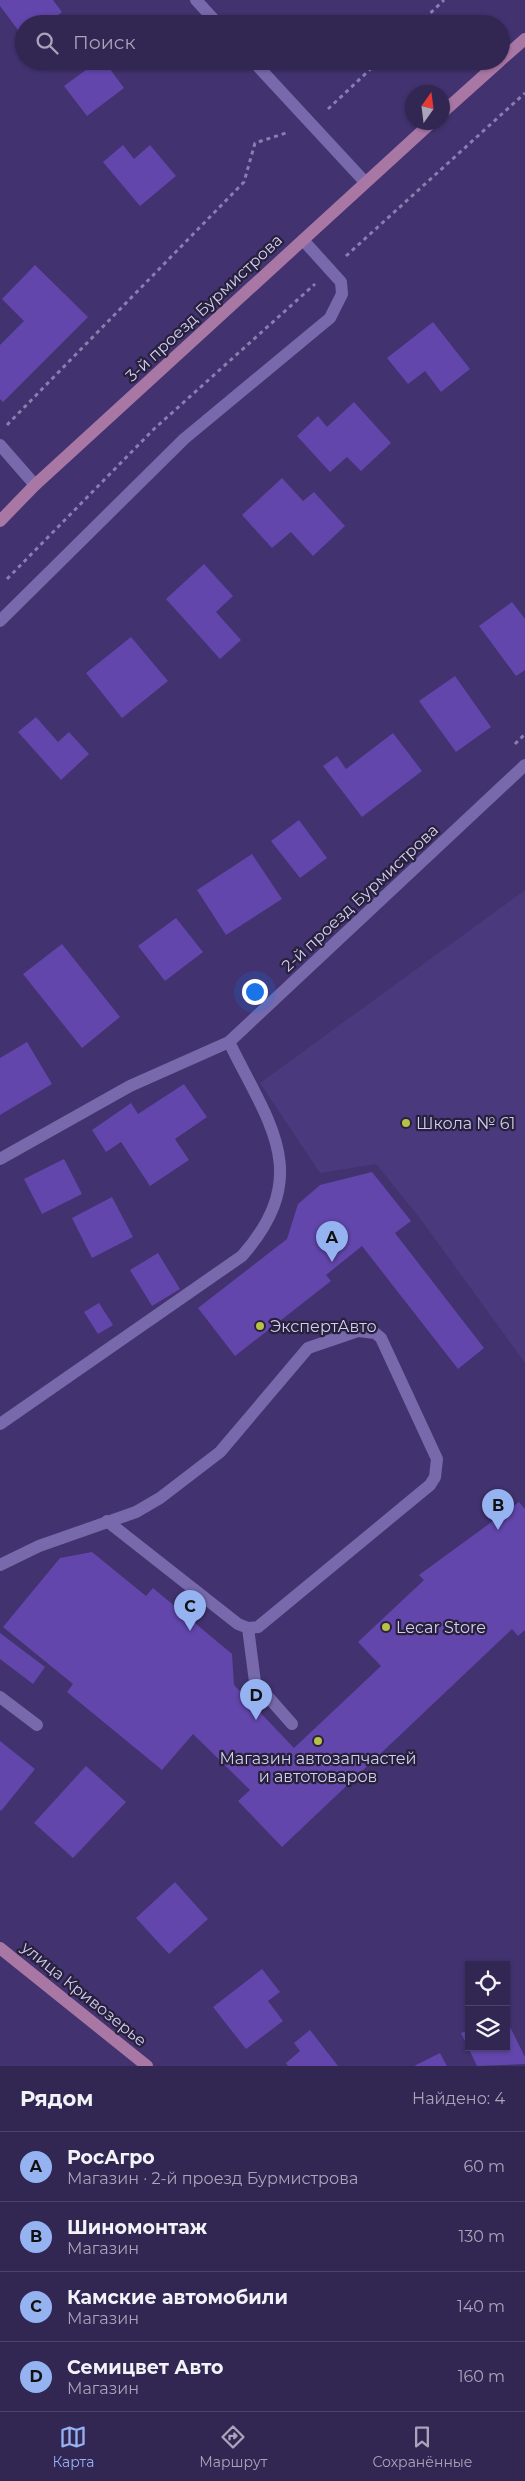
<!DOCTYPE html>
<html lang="ru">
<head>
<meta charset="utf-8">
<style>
  :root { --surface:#322653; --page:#3d325d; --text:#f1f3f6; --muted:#a8a5b8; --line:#4d436a; --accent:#95b2f1 }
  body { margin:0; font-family:Montserrat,sans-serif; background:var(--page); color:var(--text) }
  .controls { position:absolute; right:15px; bottom:15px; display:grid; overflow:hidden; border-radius:0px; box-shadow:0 1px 4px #0004 }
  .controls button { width:45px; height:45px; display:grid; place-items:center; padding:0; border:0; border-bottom:1px solid var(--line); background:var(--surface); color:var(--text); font:25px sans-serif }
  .compass { position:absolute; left:405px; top:85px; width:45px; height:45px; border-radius:50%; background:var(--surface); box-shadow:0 1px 4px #0004; rotate:14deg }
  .you { position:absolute; left:254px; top:991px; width:18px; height:18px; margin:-12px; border:4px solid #fff; border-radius:50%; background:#1a73e8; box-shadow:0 0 0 8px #1a73e833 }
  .badge { display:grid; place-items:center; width:32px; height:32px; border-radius:50%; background:var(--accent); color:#111; font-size:16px; font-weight:700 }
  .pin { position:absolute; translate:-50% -41px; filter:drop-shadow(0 1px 2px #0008) }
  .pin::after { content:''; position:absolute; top:26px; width:18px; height:15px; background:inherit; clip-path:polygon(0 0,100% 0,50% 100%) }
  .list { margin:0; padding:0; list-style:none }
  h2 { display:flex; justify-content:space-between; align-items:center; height:65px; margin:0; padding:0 20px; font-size:21px }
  h2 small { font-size:16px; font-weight:400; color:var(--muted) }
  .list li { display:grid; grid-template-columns:32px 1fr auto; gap:15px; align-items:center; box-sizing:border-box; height:70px; padding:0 20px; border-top:1px solid var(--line) }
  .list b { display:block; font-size:19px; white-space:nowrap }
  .list p { margin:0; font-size:16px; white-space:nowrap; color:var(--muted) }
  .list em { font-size:16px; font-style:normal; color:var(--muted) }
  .icon { flex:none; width:28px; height:28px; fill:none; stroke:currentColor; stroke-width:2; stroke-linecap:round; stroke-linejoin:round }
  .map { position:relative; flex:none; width:525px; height:2066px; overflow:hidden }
  .search { position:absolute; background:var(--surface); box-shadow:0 1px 4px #0004; left:15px; right:15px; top:15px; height:55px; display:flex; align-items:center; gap:12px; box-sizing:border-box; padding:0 18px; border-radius:28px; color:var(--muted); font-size:19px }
  .sheet { height:345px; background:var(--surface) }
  nav { display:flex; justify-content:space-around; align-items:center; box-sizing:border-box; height:70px; border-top:1px solid var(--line); background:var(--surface); font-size:14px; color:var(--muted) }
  nav a { display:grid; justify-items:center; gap:2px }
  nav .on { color:var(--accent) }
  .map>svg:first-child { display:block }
  .built { fill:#4b397d }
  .building { fill:#6246ab }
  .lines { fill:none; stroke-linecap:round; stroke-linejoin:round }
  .path { stroke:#897eaf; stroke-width:3; stroke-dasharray:4 4; stroke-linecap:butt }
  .minor { stroke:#7769ab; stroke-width:12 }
  .major { stroke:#a977a4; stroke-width:12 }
  .poi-dot { fill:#b9c046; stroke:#27213c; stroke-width:2 }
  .labels { text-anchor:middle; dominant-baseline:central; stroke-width:4.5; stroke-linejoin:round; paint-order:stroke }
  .street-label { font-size:16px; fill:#d2ccf1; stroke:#27213c }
  .poi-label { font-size:16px; fill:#d2ccf1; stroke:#27213c; text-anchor:start }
</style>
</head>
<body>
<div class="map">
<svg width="525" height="2066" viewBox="0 0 525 2066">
  <rect width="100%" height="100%" fill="#42326f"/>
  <!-- built -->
  <path class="built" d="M525 890V1363L419 1217 376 1164 320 1173 260 1083Z"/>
  <!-- building -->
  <path class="building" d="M0 0H53L62 12 47 24H24V38L0 6Z
    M98 61H104L124 88 87 116 64 86Z
    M123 145 134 159 150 145 176 176 140 206 103 162Z
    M35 265 88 317 3 402 0 399V345L24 321 2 299Z
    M433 322 470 369 441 392 425 371 408 384 387 358Z
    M354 402 391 443 361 471 347 457 330 472 297 436 318 416 327 427Z
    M282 478 303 501 314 492 345 526 313 556 291 532 272 548 242 515Z
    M204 564 233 596 216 612 241 640 220 659 166 599Z
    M512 602 525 619V670L516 676 479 626Z
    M131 637 168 681 122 718 86 673Z
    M455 676 491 727 456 752 419 701Z
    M36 717 58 742 69 732 89 754 61 780 18 732Z
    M393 733 422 771 362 817 323 766 337 756 346 769Z
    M299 820 327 858 300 878 271 841Z
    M252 854 282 899 226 935 197 890Z
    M176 918 203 952 165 981 138 946Z
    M62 944 120 1017 82 1048 23 974Z
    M27 1042 52 1084 0 1115V1058Z
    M184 1084 207 1117 175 1139 189 1160 150 1186 121 1142 106 1152 92 1130 131 1103 138 1114Z
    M64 1159 82 1194 42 1214 24 1179Z
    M372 1172 411 1221 395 1233 484 1348 458 1369 362 1246 326 1275 331 1281 235 1356 198 1308 287 1239 298 1204 320 1185Z
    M112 1197 133 1237 92 1258 72 1218Z
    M158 1253 180 1289 152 1306 130 1270Z
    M99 1303 113 1325 98 1334 84 1312Z
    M519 1502 525 1509V1630L518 1636 512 1629 282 1847 238 1801 250 1790 193 1734 162 1770 67 1692 73 1684 3 1627 60 1558 92 1552 146 1596 153 1588 232 1654 234 1685 294 1748 381 1666 358 1642 424 1580 419 1575Z
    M0 1633 45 1667 33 1684 0 1659Z
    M0 1741 35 1769 1 1811 0 1810Z
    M86 1766 126 1802 73 1858 34 1823Z
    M175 1882 208 1919 169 1954 136 1918Z
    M262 1969 280 1992 268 2001 283 2021 246 2049 213 2007Z
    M506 2019 525 2057V2064L477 2066 461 2033 469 2030V2047H506Z
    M310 2030 338 2066H288L286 2063 300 2051 294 2043Z
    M440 2053 447 2066H414Z"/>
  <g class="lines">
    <!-- path -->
    <path class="path" d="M419 24 444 0
      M328 109 379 61
      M346 256 525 93
      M7 425 244 182 255 143 289 132
      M7 579 154 429 315 284
      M515 744 525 734"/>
    <!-- minor -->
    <path class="minor" d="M196 0 218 24
      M253 61 365 182
      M0 445 35 485
      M0 621 184 439 330 318 342 294 341 282 303 240
      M0 1159 130 1086 229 1042 525 765
      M0 1424 242 1256C314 1174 269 1124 229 1042
      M0 1565 39 1546 136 1512 160 1498 220 1452 308 1348 358 1331 375 1333 381 1338 437 1459 435 1477 430 1485 258 1627 248 1628 238 1624 107 1521
      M248 1628 255 1682 292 1724
      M0 1697 37 1725"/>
    <!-- major -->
    <path class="major" d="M501 60 525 39
      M442 113 500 61
      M0 521 35 485 432 122
      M0 1948 147 2066"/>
  </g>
  <!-- markers -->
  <g class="poi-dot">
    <circle cx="406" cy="1123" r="5"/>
    <circle cx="260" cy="1326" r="5"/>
    <circle cx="386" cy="1627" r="5"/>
    <circle cx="318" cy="1741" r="5"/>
  </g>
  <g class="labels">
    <!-- street labels -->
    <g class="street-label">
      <text transform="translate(204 308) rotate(-43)">3-й проезд Бурмистрова</text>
      <text transform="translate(360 898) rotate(-43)">2-й проезд Бурмистрова</text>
      <text transform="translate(84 1994) rotate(39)">улица Кривозерье</text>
    </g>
    <!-- poi labels -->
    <g class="poi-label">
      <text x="416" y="1123">Школа № 61</text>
      <text x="270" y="1326">ЭкспертАвто</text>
      <text x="396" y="1627">Lecar Store</text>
      <text x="318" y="1758" text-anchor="middle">Магазин автозапчастей<tspan x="318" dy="18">и автотоваров</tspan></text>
    </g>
  </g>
</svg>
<div class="controls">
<button><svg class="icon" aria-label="locate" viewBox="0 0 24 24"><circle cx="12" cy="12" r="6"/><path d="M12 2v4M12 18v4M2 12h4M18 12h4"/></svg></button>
<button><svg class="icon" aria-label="layers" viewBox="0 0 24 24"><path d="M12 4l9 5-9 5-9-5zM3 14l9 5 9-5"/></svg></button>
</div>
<svg class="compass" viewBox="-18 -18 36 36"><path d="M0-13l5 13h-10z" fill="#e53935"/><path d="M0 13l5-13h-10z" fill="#a8a5b8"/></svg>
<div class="you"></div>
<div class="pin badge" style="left:332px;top:1262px">A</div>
<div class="pin badge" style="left:498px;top:1530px">B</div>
<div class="pin badge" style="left:190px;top:1631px">C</div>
<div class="pin badge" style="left:256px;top:1720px">D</div>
<div class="search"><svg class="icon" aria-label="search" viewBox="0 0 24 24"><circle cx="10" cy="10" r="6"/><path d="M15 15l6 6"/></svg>Поиск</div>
</div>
<section class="sheet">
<h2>Рядом<small>Найдено: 4</small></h2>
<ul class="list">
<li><span class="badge">A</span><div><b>РосАгро</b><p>Магазин · 2-й проезд Бурмистрова</p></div><em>60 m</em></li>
<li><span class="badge">B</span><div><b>Шиномонтаж</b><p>Магазин</p></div><em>130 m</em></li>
<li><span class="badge">C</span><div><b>Камские автомобили</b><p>Магазин</p></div><em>140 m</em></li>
<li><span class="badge">D</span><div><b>Семицвет Авто</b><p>Магазин</p></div><em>160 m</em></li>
</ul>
</section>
<nav>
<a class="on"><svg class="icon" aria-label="map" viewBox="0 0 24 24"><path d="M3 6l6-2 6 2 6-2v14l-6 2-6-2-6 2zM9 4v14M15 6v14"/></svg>Карта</a>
<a><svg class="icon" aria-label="directions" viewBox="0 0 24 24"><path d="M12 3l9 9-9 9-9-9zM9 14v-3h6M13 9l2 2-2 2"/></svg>Маршрут</a>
<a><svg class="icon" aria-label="saved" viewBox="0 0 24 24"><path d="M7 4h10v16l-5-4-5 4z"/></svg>Сохранённые</a>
</nav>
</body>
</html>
